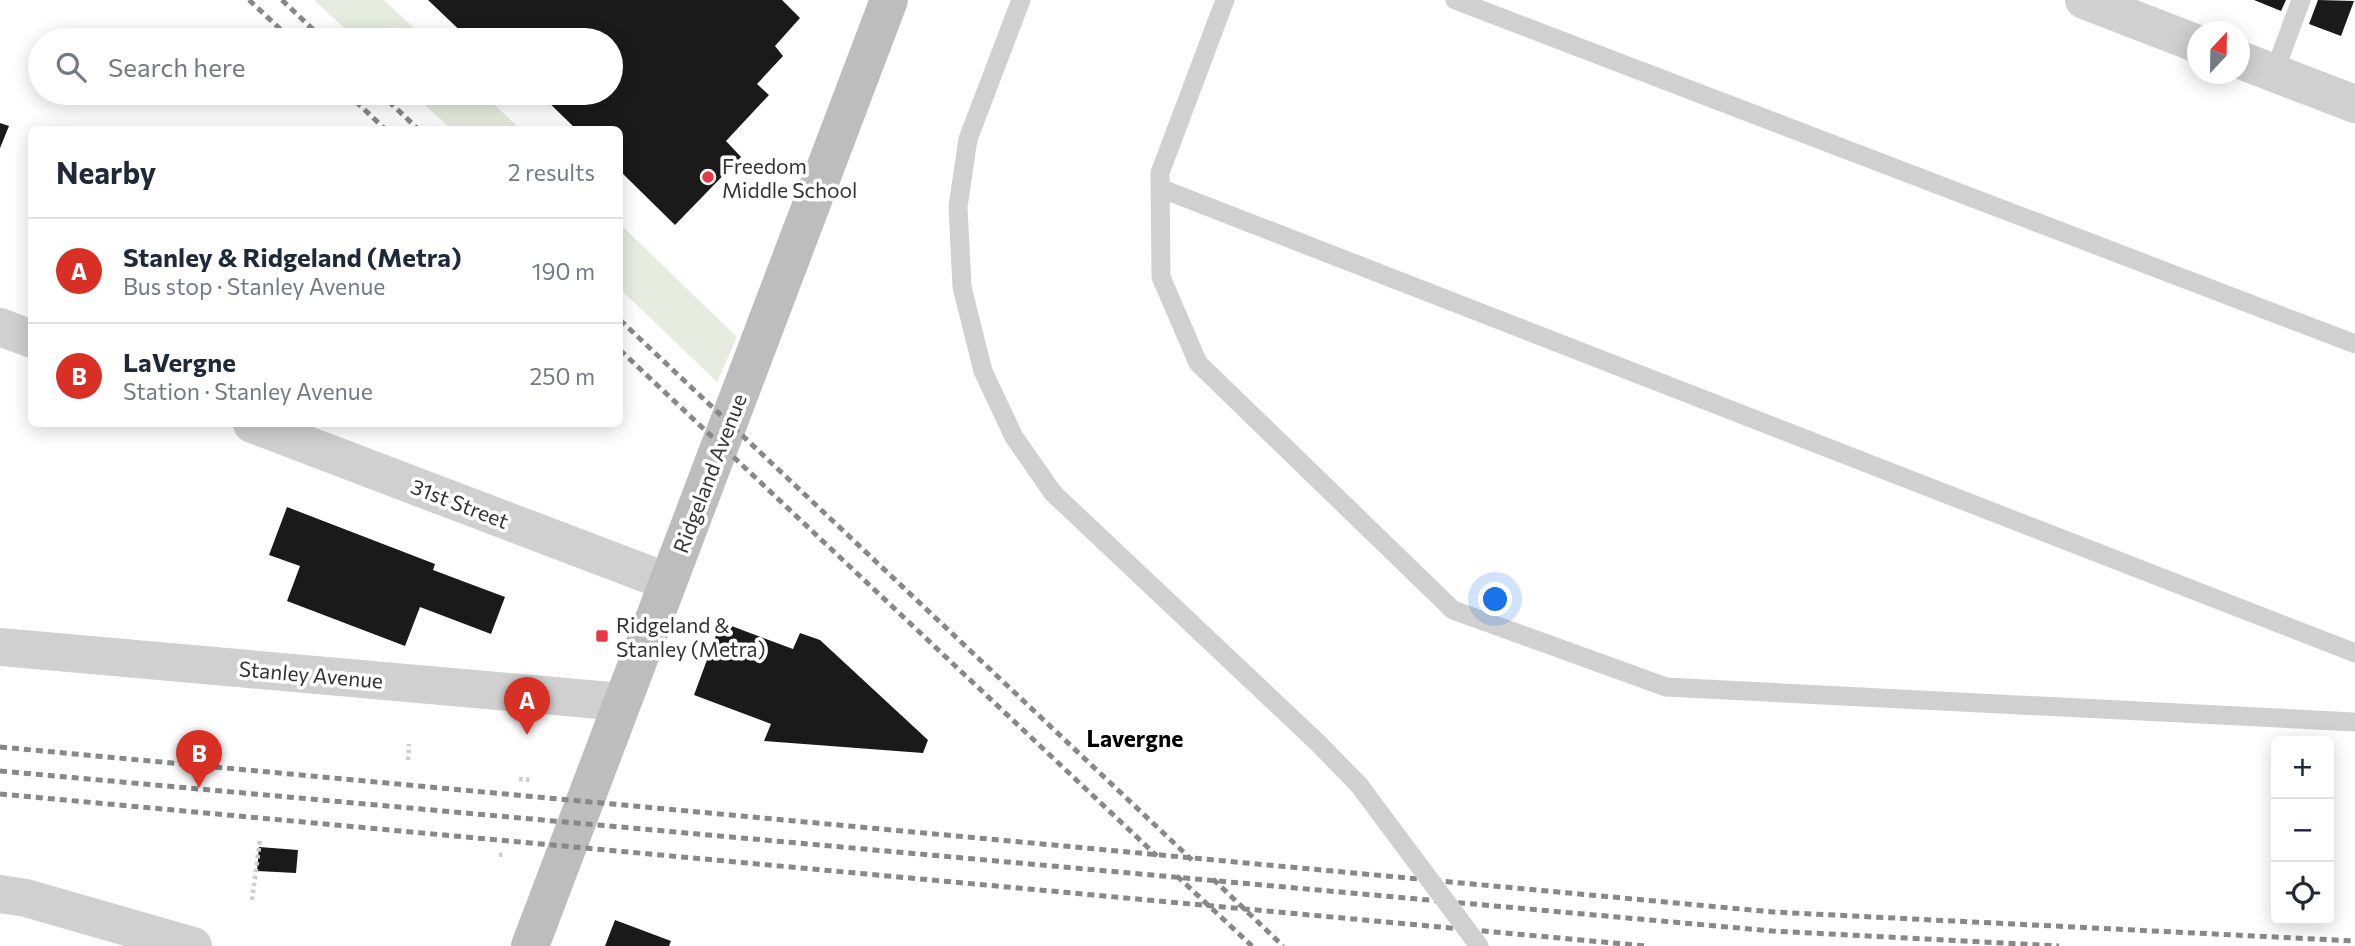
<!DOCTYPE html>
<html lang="en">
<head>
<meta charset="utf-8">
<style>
  :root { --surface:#fff; --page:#f2f2f3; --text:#1f2937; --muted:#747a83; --line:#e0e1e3; --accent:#d93025 }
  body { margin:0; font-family:Commissioner,sans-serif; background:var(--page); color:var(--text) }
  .controls { position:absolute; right:21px; bottom:21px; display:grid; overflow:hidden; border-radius:10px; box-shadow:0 4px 18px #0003 }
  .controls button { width:63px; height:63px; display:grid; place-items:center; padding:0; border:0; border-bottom:2px solid var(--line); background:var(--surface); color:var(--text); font:35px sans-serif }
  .compass { position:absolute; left:2187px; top:21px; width:63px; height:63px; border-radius:50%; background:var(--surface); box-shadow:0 4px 18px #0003; rotate:22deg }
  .you { position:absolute; left:1496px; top:600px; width:24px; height:24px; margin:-18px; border:5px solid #fff; border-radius:50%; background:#1a73e8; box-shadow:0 0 0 10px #1a73e833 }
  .badge { display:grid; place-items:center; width:46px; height:46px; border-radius:50%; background:var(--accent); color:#fff; font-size:23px; font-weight:700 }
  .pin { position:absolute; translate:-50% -58px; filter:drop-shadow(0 2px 4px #0008) }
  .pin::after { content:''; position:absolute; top:37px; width:24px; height:21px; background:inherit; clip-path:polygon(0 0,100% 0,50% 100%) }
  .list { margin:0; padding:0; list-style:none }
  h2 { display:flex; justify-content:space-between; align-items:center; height:91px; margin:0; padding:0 28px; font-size:30px }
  h2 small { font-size:23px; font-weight:400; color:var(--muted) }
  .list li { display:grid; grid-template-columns:46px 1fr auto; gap:21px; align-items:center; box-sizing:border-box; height:105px; padding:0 28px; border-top:2px solid var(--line) }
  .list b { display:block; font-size:26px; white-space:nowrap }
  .list p { margin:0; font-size:23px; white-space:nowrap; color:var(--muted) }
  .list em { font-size:23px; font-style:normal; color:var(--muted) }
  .icon { flex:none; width:38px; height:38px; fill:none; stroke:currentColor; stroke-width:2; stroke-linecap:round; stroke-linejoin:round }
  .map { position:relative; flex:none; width:2355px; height:946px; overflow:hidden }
  .search { position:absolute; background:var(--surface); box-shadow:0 4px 18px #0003; left:28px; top:28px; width:595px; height:77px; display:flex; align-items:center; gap:18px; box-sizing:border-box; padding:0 24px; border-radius:38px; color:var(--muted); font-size:26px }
  .panel { position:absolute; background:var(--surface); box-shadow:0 4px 18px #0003; left:28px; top:126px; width:595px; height:301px; border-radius:10px }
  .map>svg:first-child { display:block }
  .green { fill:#e6ecdf }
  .building { fill:#1a1a1a }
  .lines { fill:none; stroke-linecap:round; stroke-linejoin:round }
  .path { stroke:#cdcdcd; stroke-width:4.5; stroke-dasharray:3.5 3.5; stroke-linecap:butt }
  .lane { stroke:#d0d0d0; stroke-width:19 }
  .street { stroke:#d0d0d0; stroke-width:38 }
  .secondary { stroke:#bdbdbd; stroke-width:38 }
  .rail { stroke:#888; stroke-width:5; stroke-dasharray:7 5; stroke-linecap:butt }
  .lane-bridge { stroke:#d0d0d0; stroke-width:19 }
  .poi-dot { fill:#e63946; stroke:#fff; stroke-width:2.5 }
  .labels { text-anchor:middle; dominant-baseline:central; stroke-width:7; stroke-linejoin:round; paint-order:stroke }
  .poi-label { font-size:21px; fill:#333; stroke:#fff; text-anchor:start }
  .street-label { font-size:21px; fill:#333; stroke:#fff }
  .neighbourhood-label { font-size:23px; font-weight:bold; fill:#000; stroke:#fff }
</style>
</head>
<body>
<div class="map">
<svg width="2355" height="946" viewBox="0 0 2355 946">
  <rect width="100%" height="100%" fill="#fff"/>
  <!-- green -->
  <path class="green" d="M314 0H384L427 40H357Z
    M412 93H482L520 129H451Z
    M620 224 737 337 717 382 620 289Z"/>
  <!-- building -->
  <path class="building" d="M428 0H782L800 18 775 46 783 56 757 84 769 95 726 141 741 157 675 225 620 171V130H577L539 93H611V40H470Z
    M2254 0H2286L2281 11Z
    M2318 0 2354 1 2341 36 2309 24Z
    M0 123 9 126 0 148Z
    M287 507 435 564 433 570 505 597 491 634 420 607 405 646 287 601 300 566 269 555Z
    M721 622 793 649 800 633 820 640 928 740 923 753 764 741 771 724 694 695Z
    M259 847 298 850 296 873 257 871Z
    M615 920 671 941 669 946H605Z"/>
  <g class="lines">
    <!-- path -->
    <path class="path" d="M408 760 409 744
      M519 779 533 780
      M499 855 506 854
      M252 900 260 840"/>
    <!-- lane -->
    <path class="lane" d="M1021 0 968 139 958 207 962 287 983 371 1014 437 1053 493 1318 743 1359 785
      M1225 0 1160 173 1161 277 1198 363 1453 610 1666 687 2355 722
      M1455 0 2355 344
      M2274 73 2301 0
      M1160 188 2355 653"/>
    <!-- street -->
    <path class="street" d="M2084 0 2198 44
      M2240 60 2355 104
      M0 327 32 339
      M252 424 668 582
      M0 647 622 702
      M0 894 26 898 193 946"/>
    <!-- secondary -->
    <path class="secondary" d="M530 946 889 0"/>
    <!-- rail -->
    <path class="rail" d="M249 0 292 40
      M282 0 324 40
      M347 93 386 130
      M380 93 419 130
      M620 320 1192 860
      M620 350 1157 856
      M0 747 1773 912 2355 941
      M0 771 1772 931 2059 946
      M0 794 1646 946
      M1177 876 1252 946
      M1213 879 1283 946"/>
    <!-- lane-bridge -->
    <path class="lane-bridge" d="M1359 785 1479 946"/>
  </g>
  <!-- markers -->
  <g class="poi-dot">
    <circle cx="708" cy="177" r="7"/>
    <rect x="595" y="629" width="14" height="14" rx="3.5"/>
  </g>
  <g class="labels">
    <!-- poi labels -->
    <g class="poi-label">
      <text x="722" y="165">Freedom<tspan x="722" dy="24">Middle School</tspan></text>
      <text x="616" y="624">Ridgeland &amp;<tspan x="616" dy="24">Stanley (Metra)</tspan></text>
    </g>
    <!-- street labels -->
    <g class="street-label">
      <text transform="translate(709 473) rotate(-69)">Ridgeland Avenue</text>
      <text transform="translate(460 503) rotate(21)">31st Street</text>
      <text transform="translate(311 674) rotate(5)">Stanley Avenue</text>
    </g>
    <!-- neighbourhood labels -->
    <g class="neighbourhood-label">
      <text x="1135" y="738">Lavergne</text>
    </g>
  </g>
</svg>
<div class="controls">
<button>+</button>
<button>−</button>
<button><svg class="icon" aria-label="locate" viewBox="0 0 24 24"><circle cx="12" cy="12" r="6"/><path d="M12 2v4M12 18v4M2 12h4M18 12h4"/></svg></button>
</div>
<svg class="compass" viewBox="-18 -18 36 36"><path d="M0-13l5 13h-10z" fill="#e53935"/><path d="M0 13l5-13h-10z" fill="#747a83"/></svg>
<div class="you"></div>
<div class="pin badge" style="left:527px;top:735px">A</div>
<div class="pin badge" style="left:199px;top:788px">B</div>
<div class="search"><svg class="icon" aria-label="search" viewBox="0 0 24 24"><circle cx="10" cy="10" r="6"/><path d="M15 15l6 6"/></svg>Search here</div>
<section class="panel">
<h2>Nearby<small>2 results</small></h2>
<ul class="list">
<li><span class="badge">A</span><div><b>Stanley &amp; Ridgeland (Metra)</b><p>Bus stop · Stanley Avenue</p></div><em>190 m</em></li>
<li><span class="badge">B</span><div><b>LaVergne</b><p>Station · Stanley Avenue</p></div><em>250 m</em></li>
</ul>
</section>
</div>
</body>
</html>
